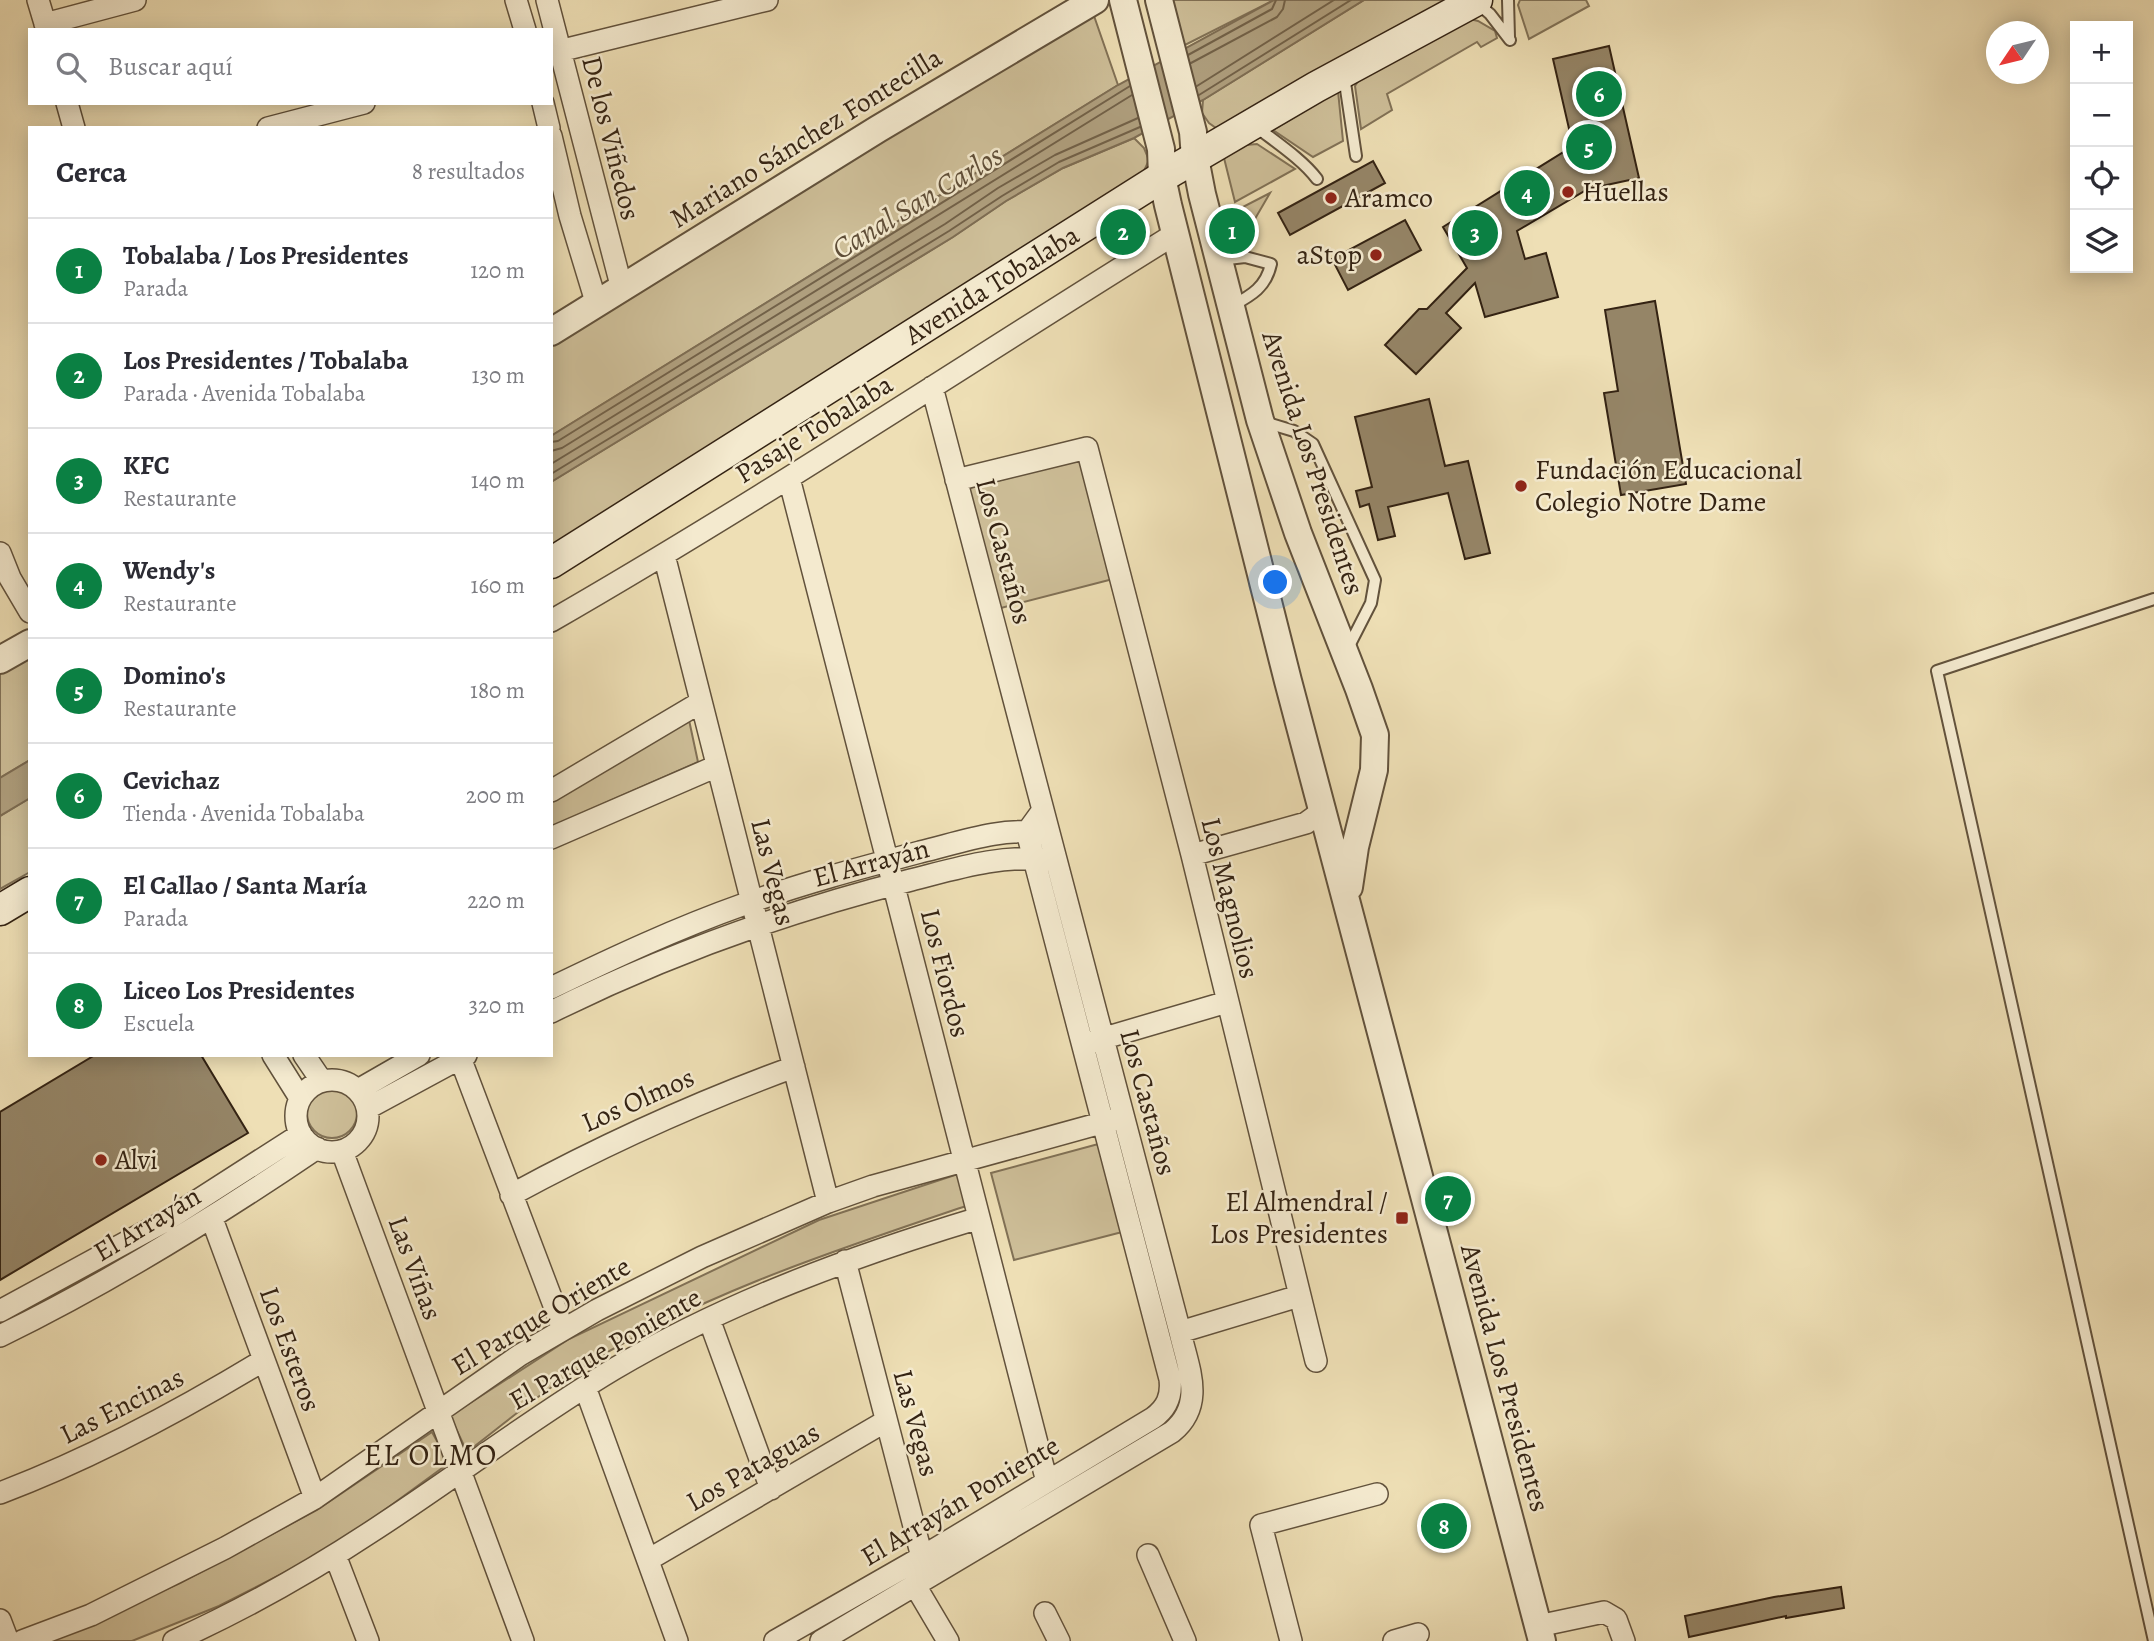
<!DOCTYPE html>
<html lang="es">
<head>
<meta charset="utf-8">
<style>
  :root { --surface:#fff; --page:#f2f2f3; --text:#2b2b33; --muted:#7c7c81; --line:#e1e1e2; --accent:#0b8043 }
  body { margin:0; font-family:Alegreya,serif; background:var(--page); color:var(--text) }
  .controls { position:absolute; right:21px; top:21px; display:grid; overflow:hidden; border-radius:0px; box-shadow:0 4px 18px #0003 }
  .controls button { width:63px; height:63px; display:grid; place-items:center; padding:0; border:0; border-bottom:2px solid var(--line); background:var(--surface); color:var(--text); font:35px sans-serif }
  .compass { position:absolute; left:1986px; top:21px; width:63px; height:63px; border-radius:50%; background:var(--surface); box-shadow:0 4px 18px #0003; rotate:235deg }
  .you { position:absolute; left:1276px; top:583px; width:24px; height:24px; margin:-18px; border:5px solid #fff; border-radius:50%; background:#1a73e8; box-shadow:0 0 0 10px #1a73e833 }
  .badge { display:grid; place-items:center; width:46px; height:46px; border-radius:50%; background:var(--accent); color:#fff; font-size:23px; font-weight:700 }
  .pin { position:absolute; translate:-50% -50%; border:4px solid #fff; box-shadow:0 2px 7px #0006 }
  .list { margin:0; padding:0; list-style:none }
  h2 { display:flex; justify-content:space-between; align-items:center; height:91px; margin:0; padding:0 28px; font-size:30px }
  h2 small { font-size:23px; font-weight:400; color:var(--muted) }
  .list li { display:grid; grid-template-columns:46px 1fr auto; gap:21px; align-items:center; box-sizing:border-box; height:105px; padding:0 28px; border-top:2px solid var(--line) }
  .list b { display:block; font-size:26px; white-space:nowrap }
  .list p { margin:0; font-size:23px; white-space:nowrap; color:var(--muted) }
  .list em { font-size:23px; font-style:normal; color:var(--muted) }
  .icon { flex:none; width:38px; height:38px; fill:none; stroke:currentColor; stroke-width:2; stroke-linecap:round; stroke-linejoin:round }
  .map { position:relative; flex:none; width:2154px; height:1641px; overflow:hidden }
  .search { position:absolute; background:var(--surface); box-shadow:0 4px 18px #0003; left:28px; top:28px; width:525px; height:77px; display:flex; align-items:center; gap:18px; box-sizing:border-box; padding:0 24px; border-radius:0px; color:var(--muted); font-size:26px }
  .panel { position:absolute; background:var(--surface); box-shadow:0 4px 18px #0003; left:28px; top:126px; width:525px; height:931px; border-radius:0px }
  .map>svg:first-child { display:block }
  .green { fill:#cebf99; stroke:#817156; stroke-width:2 }
  .water { fill:#af9f7e; stroke:#7e6d53; stroke-width:2 }
  .lines { fill:none; stroke-linecap:round; stroke-linejoin:round }
  .shore { stroke:#726148; stroke-width:2 }
  .building { fill:#958567; stroke:#342313; stroke-width:2 }
  .service-casing { stroke:#62523c; stroke-width:14 }
  .minor-casing { stroke:#62523c; stroke-width:24 }
  .tertiary-casing { stroke:#62523c; stroke-width:30 }
  .secondary-casing { stroke:#342313; stroke-width:33 }
  .service { stroke:#f4eacf; stroke-width:10 }
  .minor { stroke:#f4eacf; stroke-width:21 }
  .tertiary { stroke:#f4eacf; stroke-width:26 }
  .secondary { stroke:#f4eacf; stroke-width:30 }
  .poi-dot { fill:#8f2418; stroke:#f4eacf; stroke-width:2.5 }
  .labels { text-anchor:middle; dominant-baseline:central; stroke-width:5; stroke-linejoin:round; paint-order:stroke }
  .street-label { font-size:28px; fill:#342313; stroke:#f4eacf }
  .poi-label { font-size:28px; fill:#342313; stroke:#f4eacf; text-anchor:start }
  .water-label { font-size:30px; font-style:italic; fill:#5f4e38; stroke:#f4eacf }
  .neighbourhood-label { font-size:30px; letter-spacing:2px; fill:#342313; stroke:#f4eacf }
</style>
</head>
<body>
<div class="map">
<svg width="2154" height="1641" viewBox="0 0 2154 1641">
  <rect width="100%" height="100%" fill="#eedfb5"/>
  <filter id="stains"><feTurbulence type="fractalNoise" baseFrequency=".00286" numOctaves="4"/><feColorMatrix values="0 0 0 0 .2 0 0 0 0 .09 0 0 0 0 .02 0 0 0 .5 -.17"/></filter>
  <radialGradient id="worn" r=".72"><stop offset=".6" stop-color="#630" stop-opacity="0"/><stop offset="1" stop-color="#630" stop-opacity=".3"/></radialGradient>
  <!-- green -->
  <path class="green" d="M1168 0H1274L1179 48Z
    M1364 0H1456L1216 128 1209 123 1202 113 1203 100Z
    M1520 0H1586L1589 6 1529 39 1518 5Z
    M1093 13 1118 85 551 436V340Z
    M1466 18 1478 21 1495 31 1497 38 1481 47 1477 42 1387 94 1392 110 1361 129 1355 86 1360 78Z
    M1338 91 1343 141 1313 157 1273 130Z
    M1134 138 1144 148 1149 160 1143 173 551 559V482L953 237 1006 201 1063 168Z
    M1257 144 1295 169 1235 202 1224 158 1246 145Z
    M1270 193 1245 236 1237 210Z
    M1082 459 1113 579 997 609 966 489Z
    M30 655V760L0 778V673Z
    M689 720 698 762 551 827V802Z
    M30 798V872L0 889V816Z
    M307 1113a25 25 0 1 1 50 0a25 25 0 1 1-50 0Z
    M1102 1143 1126 1231 1014 1260 991 1173Z
    M964 1172 972 1204C836 1250 697 1295 574 1372 537 1395 503 1425 467 1452L450 1416 569 1339 819 1220Z
    M432 1432 449 1463 334 1547 219 1606 132 1641H49L180 1583 317 1510Z"/>
  <!-- water -->
  <path class="water" d="M1274 0H1364L1203 100 1134 138 1063 168 1006 201 953 237 551 482V436L1118 85Z
    M30 760V798L0 816V778Z"/>
  <g class="lines">
    <!-- shore -->
    <path class="shore" d="M1188 55 1272 9 1276 0
      M1191 63 1277 17 1283 9 1285 0
      M1197 86 1334 0
      M1199 95 1351 0
      M551 442 558 441 1130 86
      M551 451 562 448 1132 95
      M551 464 945 224 998 188 1055 155 1138 118
      M551 474 949 231 1002 196 1059 162 1140 127"/>
  </g>
  <!-- building -->
  <path class="building" d="M1609 46 1639 178 1588 189 1517 231 1525 259 1546 253 1558 297 1485 317 1475 283 1446 313 1461 328 1416 374 1385 345 1419 309H1427L1467 268 1443 227 1573 146 1553 59Z
    M1373 161 1385 183 1290 235 1278 213Z
    M1405 220 1421 250 1348 290 1332 259Z
    M1655 301 1686 484 1621 495 1604 393 1618 391 1605 310Z
    M1429 399 1445 466 1468 461 1490 553 1465 559 1448 493 1388 507 1395 536 1378 540 1369 504 1360 507 1356 491 1372 487 1355 417Z
    M95 1055H201L248 1133 0 1280V1112Z
    M1841 1587 1844 1608 1786 1618V1616L1689 1637 1685 1616 1774 1597Z"/>
  <g class="lines">
    <!-- service casing -->
    <g class="service-casing">
      <path id="service" d="M1508 0 1509 37
        M1477 3 1490 14 1510 40
        M1344 76 1356 156
        M1254 125C1274 141 1302 159 1317 179
        M1219 260 1245 257 1271 264C1266 287 1252 295 1232 306
        M1264 422 1294 431 1313 444 1375 580 1371 603 1348 648
        M2154 1641 1937 671 2154 599"/>
    </g>
    <!-- minor casing -->
    <g class="minor-casing">
      <path id="minor" d="M38 0 47 30
        M516 0 525 30
        M547 0 622 289
        M45 24 135 0
        M551 53 767 0
        M67 103 74 128
        M543 103 549 128
        M268 128 364 103
        M551 136 570 216 597 305
        M789 478 1047 1482
        M956 480 1087 448 1192 855 1316 1361
        M0 553 10 578 30 612
        M664 555 828 1202
        M551 621C763 499 967 363 1175 234
        M551 791 701 702
        M551 838 717 766
        M1192 855 1306 823 1324 810
        M551 988C613 958 677 928 742 905 800 884 860 868 920 852 958 843 1001 827 1040 833
        M551 1012C666 955 788 911 911 880 955 869 1002 854 1048 860
        M1091 1042 1227 1002
        M273 1055 300 1098
        M304 1055 321 1080
        M459 1055 563 1329
        M296 1116a36 36 0 1 1 72 0a36 36 0 1 1-72 0Z
        M358 1090 419 1055
        M368 1108 466 1055
        M342 1151 523 1641
        M511 1195C603 1145 695 1103 794 1067
        M212 1219 315 1498
        M845 1261 922 1557
        M0 1311 167 1220 301 1134
        M709 1319 771 1489
        M1180 1332 1299 1296
        M0 1336C111 1282 214 1218 317 1148
        M585 1387 677 1641
        M0 1493C93 1458 180 1411 264 1360
        M335 1555 368 1641
        M1148 1555 1185 1641
        M648 1560 886 1421
        M916 1587 948 1641
        M1045 1613 1059 1641
        M0 1620 8 1641
        M1538 1626 1604 1612 1616 1619 1624 1641
        M22 1641 91 1615 225 1548 315 1498 520 1355 597 1310 702 1257 828 1202 873 1186 1123 1117
        M174 1641C245 1609 312 1571 377 1528 457 1476 532 1418 614 1369 727 1302 853 1256 979 1218
        M775 1641 922 1557 1153 1418C1167 1408 1172 1396 1170 1379L1027 832 1043 810
        M821 1641 1172 1432C1206 1404 1188 1368 1180 1332L932 387
        M1291 1641 1261 1525 1377 1494
        M1394 1641 1418 1634"/>
    </g>
    <!-- tertiary casing -->
    <g class="tertiary-casing">
      <path id="tertiary" d="M1123 0 1161 149 1162 177 1168 205 1288 681 1542 1641
        M1159 0 1193 132 1195 158 1202 194 1260 420 1298 533 1359 689 1375 735 1374 770 1355 847 1349 887
        M551 332 878 129 1095 0
        M0 660 30 643"/>
    </g>
    <!-- secondary casing -->
    <g class="secondary-casing">
      <path id="secondary" d="M551 563 1162 177 1316 87 1477 0
        M0 910 30 892"/>
    </g>
    <!-- service -->
    <use href="#service" class="service"/>
    <!-- minor -->
    <use href="#minor" class="minor"/>
    <!-- tertiary -->
    <use href="#tertiary" class="tertiary"/>
    <!-- secondary -->
    <use href="#secondary" class="secondary"/>
  </g>
  <!-- markers -->
  <g class="poi-dot">
    <circle cx="1568" cy="192" r="7"/>
    <circle cx="1331" cy="198" r="7"/>
    <circle cx="1376" cy="255" r="7"/>
    <circle cx="1521" cy="486" r="7"/>
    <circle cx="101" cy="1160" r="7"/>
    <rect x="1395" y="1211" width="14" height="14" rx="3.5"/>
  </g>
  <g class="labels">
    <!-- street labels -->
    <g class="street-label">
      <text transform="translate(611 138) rotate(76)">De los Viñedos</text>
      <text transform="translate(806 138) rotate(-32)">Mariano Sánchez Fontecilla</text>
      <text transform="translate(992 285) rotate(-32)">Avenida Tobalaba</text>
      <text transform="translate(814 429) rotate(-32)">Pasaje Tobalaba</text>
      <text transform="translate(1313 463) rotate(72)">Avenida Los Presidentes</text>
      <text transform="translate(1004 551) rotate(75)">Los Castaños</text>
      <text transform="translate(871 863) rotate(-15)">El Arrayán</text>
      <text transform="translate(773 872) rotate(76)">Las Vegas</text>
      <text transform="translate(1230 898) rotate(76)">Los Magnolios</text>
      <text transform="translate(945 973) rotate(76)">Los Fiordos</text>
      <text transform="translate(638 1100) rotate(-24)">Los Olmos</text>
      <text transform="translate(1148 1102) rotate(75)">Los Castaños</text>
      <text transform="translate(147 1224) rotate(-31)">El Arrayán</text>
      <text transform="translate(415 1268) rotate(70)">Las Viñas</text>
      <text transform="translate(541 1316) rotate(-31)">El Parque Oriente</text>
      <text transform="translate(290 1349) rotate(70)">Los Esteros</text>
      <text transform="translate(605 1349) rotate(-30)">El Parque Poniente</text>
      <text transform="translate(1505 1378) rotate(75)">Avenida Los Presidentes</text>
      <text transform="translate(122 1406) rotate(-27)">Las Encinas</text>
      <text transform="translate(916 1423) rotate(75)">Las Vegas</text>
      <text transform="translate(753 1467) rotate(-30)">Los Pataguas</text>
      <text transform="translate(960 1501) rotate(-31)">El Arrayán Poniente</text>
    </g>
    <!-- poi labels -->
    <g class="poi-label">
      <text x="1582" y="192">Huellas</text>
      <text x="1345" y="198">Aramco</text>
      <text x="1362" y="255" text-anchor="end">aStop</text>
      <text x="1535" y="470">Fundación Educacional<tspan x="1535" dy="32">Colegio Notre Dame</tspan></text>
      <text x="115" y="1160">Alvi</text>
      <text x="1388" y="1202" text-anchor="end">El Almendral /<tspan x="1388" dy="32">Los Presidentes</tspan></text>
    </g>
    <!-- water labels -->
    <g class="water-label">
      <text transform="translate(917 202) rotate(-31)">Canal San Carlos</text>
    </g>
    <!-- neighbourhood labels -->
    <g class="neighbourhood-label">
      <text x="431" y="1455">EL OLMO</text>
    </g>
  </g>
  <rect width="100%" height="100%" filter="url(#stains)"/>
  <rect width="100%" height="100%" fill="url(#worn)"/>
</svg>
<div class="controls">
<button>+</button>
<button>−</button>
<button><svg class="icon" aria-label="locate" viewBox="0 0 24 24"><circle cx="12" cy="12" r="6"/><path d="M12 2v4M12 18v4M2 12h4M18 12h4"/></svg></button>
<button><svg class="icon" aria-label="layers" viewBox="0 0 24 24"><path d="M12 4l9 5-9 5-9-5zM3 14l9 5 9-5"/></svg></button>
</div>
<svg class="compass" viewBox="-18 -18 36 36"><path d="M0-13l5 13h-10z" fill="#e53935"/><path d="M0 13l5-13h-10z" fill="#7c7c81"/></svg>
<div class="you"></div>
<div class="pin badge" style="left:1232px;top:231px">1</div>
<div class="pin badge" style="left:1123px;top:232px">2</div>
<div class="pin badge" style="left:1475px;top:233px">3</div>
<div class="pin badge" style="left:1527px;top:193px">4</div>
<div class="pin badge" style="left:1589px;top:147px">5</div>
<div class="pin badge" style="left:1599px;top:94px">6</div>
<div class="pin badge" style="left:1448px;top:1199px">7</div>
<div class="pin badge" style="left:1444px;top:1526px">8</div>
<div class="search"><svg class="icon" aria-label="search" viewBox="0 0 24 24"><circle cx="10" cy="10" r="6"/><path d="M15 15l6 6"/></svg>Buscar aquí</div>
<section class="panel">
<h2>Cerca<small>8 resultados</small></h2>
<ul class="list">
<li><span class="badge">1</span><div><b>Tobalaba / Los Presidentes</b><p>Parada</p></div><em>120 m</em></li>
<li><span class="badge">2</span><div><b>Los Presidentes / Tobalaba</b><p>Parada · Avenida Tobalaba</p></div><em>130 m</em></li>
<li><span class="badge">3</span><div><b>KFC</b><p>Restaurante</p></div><em>140 m</em></li>
<li><span class="badge">4</span><div><b>Wendy's</b><p>Restaurante</p></div><em>160 m</em></li>
<li><span class="badge">5</span><div><b>Domino's</b><p>Restaurante</p></div><em>180 m</em></li>
<li><span class="badge">6</span><div><b>Cevichaz</b><p>Tienda · Avenida Tobalaba</p></div><em>200 m</em></li>
<li><span class="badge">7</span><div><b>El Callao / Santa María</b><p>Parada</p></div><em>220 m</em></li>
<li><span class="badge">8</span><div><b>Liceo Los Presidentes</b><p>Escuela</p></div><em>320 m</em></li>
</ul>
</section>
</div>
</body>
</html>
